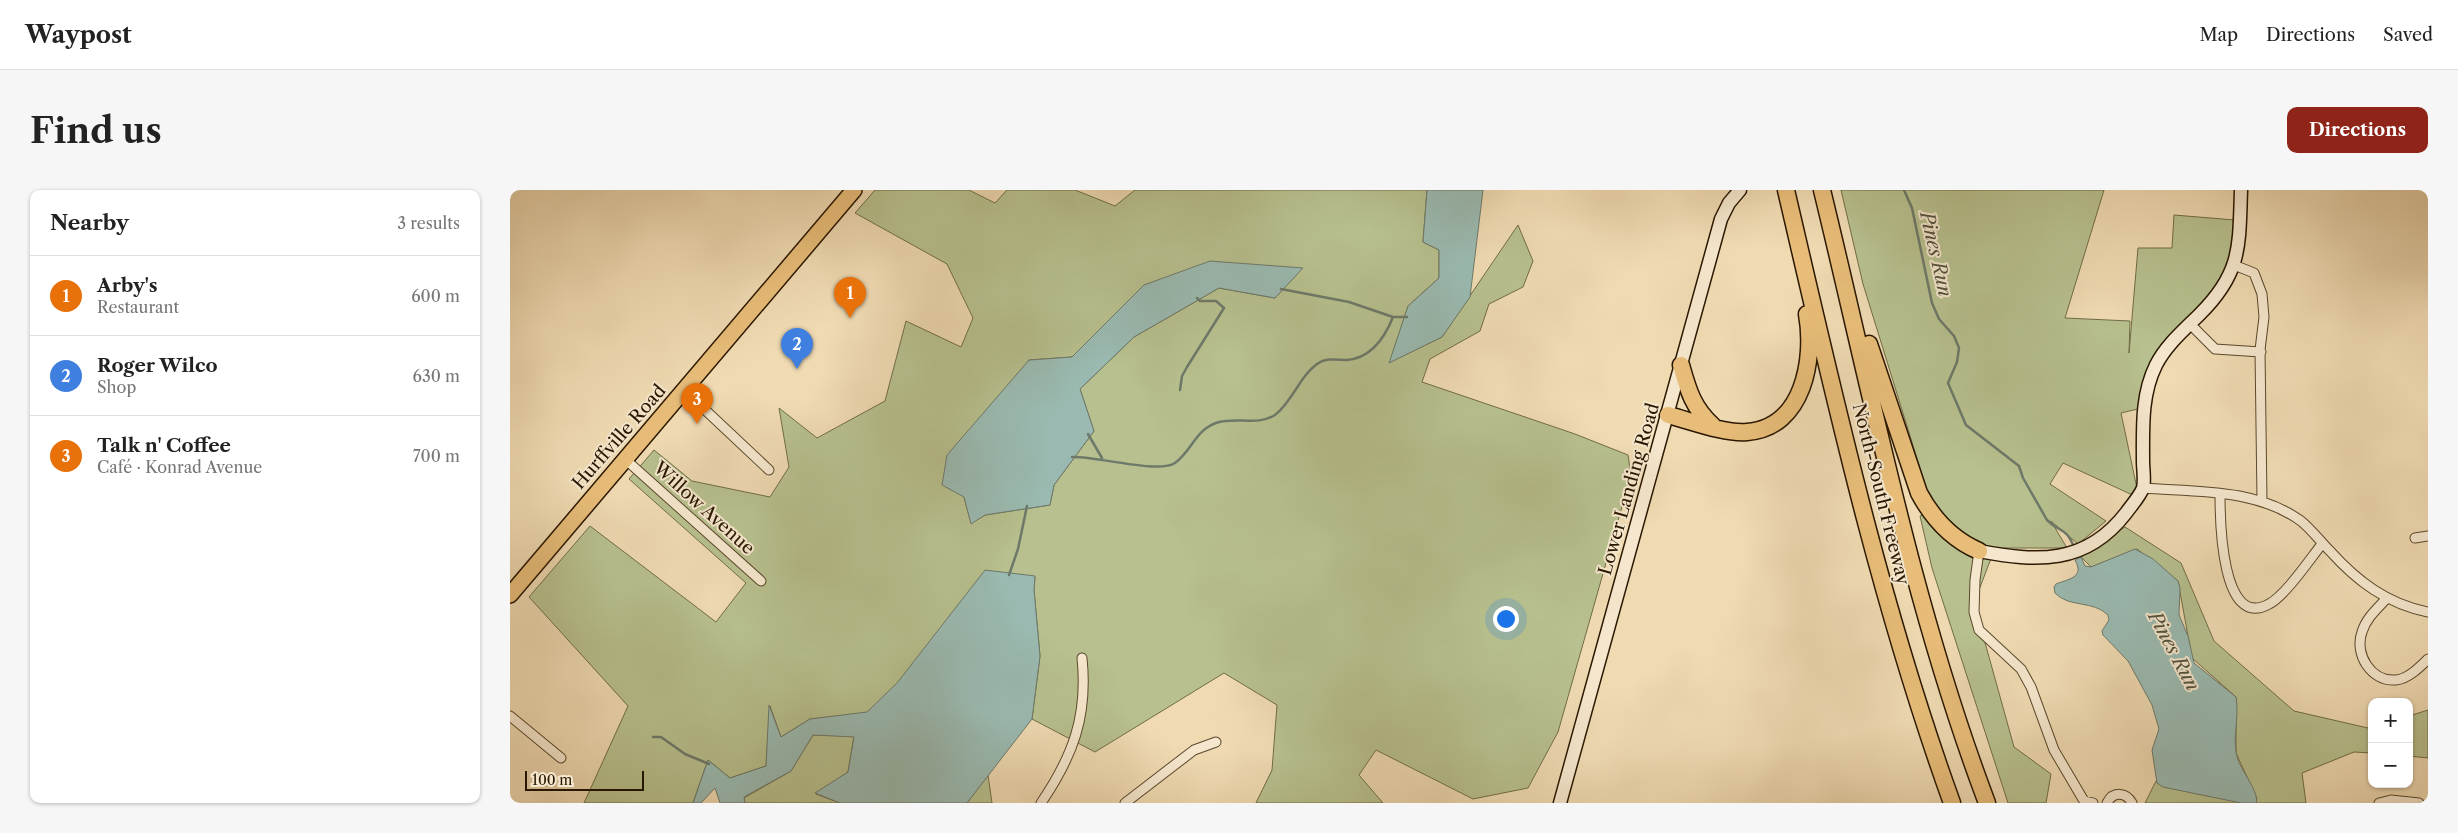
<!DOCTYPE html>
<html lang="en">
<head>
<meta charset="utf-8">
<style>
  :root { --surface:#fff; --page:#f6f6f6; --text:#222; --muted:#767676; --line:#e0e0e0; --accent:#8f2418 }
  body { margin:0; font-family:"Libre Caslon Text",serif; background:var(--page); color:var(--text) }
  .controls { position:absolute; right:15px; bottom:15px; display:grid; overflow:hidden; border-radius:10px; box-shadow:0 1px 4px #0004 }
  .controls button { width:45px; height:45px; display:grid; place-items:center; padding:0; border:0; border-bottom:1px solid var(--line); background:var(--surface); color:var(--text); font:25px sans-serif }
  .scale { position:absolute; left:15px; bottom:12px; width:119px; box-sizing:border-box; padding-left:5px; border:2px solid #2a1700; border-top:0; font-size:14px; line-height:18px; white-space:nowrap; color:#2a1700; -webkit-text-stroke:4px #f5e7cd; paint-order:stroke }
  .you { position:absolute; left:995px; top:428px; width:18px; height:18px; margin:-12px; border:4px solid #fff; border-radius:50%; background:#1a73e8; box-shadow:0 0 0 8px #1a73e833 }
  .badge { display:grid; place-items:center; width:32px; height:32px; border-radius:50%; background:var(--accent); color:#fff; font-size:16px; font-weight:700 }
  .pin { position:absolute; translate:-50% -41px; filter:drop-shadow(0 1px 2px #0008) }
  .pin::after { content:''; position:absolute; top:26px; width:18px; height:15px; background:inherit; clip-path:polygon(0 0,100% 0,50% 100%) }
  .list { margin:0; padding:0; list-style:none }
  h2 { display:flex; justify-content:space-between; align-items:center; height:65px; margin:0; padding:0 20px; font-size:21px }
  h2 small { font-size:16px; font-weight:400; color:var(--muted) }
  .list li { display:grid; grid-template-columns:32px 1fr auto; gap:15px; align-items:center; box-sizing:border-box; height:80px; padding:0 20px; border-top:1px solid var(--line) }
  .list b { display:block; font-size:19px; white-space:nowrap }
  .list p { margin:0; font-size:16px; white-space:nowrap; color:var(--muted) }
  .list em { font-size:16px; font-style:normal; color:var(--muted) }
  .map { position:relative; flex:none; width:1918px; height:613px; overflow:hidden; border-radius:10px }
  header { display:flex; align-items:center; gap:30px; box-sizing:border-box; height:70px; padding:0 25px; background:var(--surface); border-bottom:1px solid var(--line) }
  header strong { font-size:24px }
  nav { display:flex; gap:28px; margin-inline-start:auto; font-size:18px }
  .intro { display:flex; align-items:center; justify-content:space-between; box-sizing:border-box; height:120px; padding:0 30px }
  h1 { margin:0; font-size:35px }
  .button { padding:12px 22px; border-radius:10px; background:var(--accent); color:#fff; font-size:18px; font-weight:700 }
  main { display:flex; gap:30px; padding:0 30px }
  aside { flex:1; background:var(--surface); border-radius:10px; box-shadow:0 1px 4px #0004 }
  .map>svg:first-child { display:block }
  .green { fill:#b7c08e; stroke:#706c47; fill-rule:evenodd }
  .water { fill:#9abab1; stroke:#6d796a }
  .lines { fill:none; stroke-linecap:round; stroke-linejoin:round }
  .stream { stroke:#6d796a; stroke-width:2.5 }
  .street-casing { stroke:#5b482c; stroke-width:11 }
  .secondary-casing { stroke:#2a1700; stroke-width:15 }
  .primary-casing { stroke:#2a1700; stroke-width:18 }
  .highway-casing { stroke:#2a1700; stroke-width:19 }
  .street { stroke:#f5e7cd; stroke-width:9 }
  .secondary { stroke:#f5e7cd; stroke-width:12 }
  .primary { stroke:#e8bd79; stroke-width:15 }
  .highway { stroke:#e8bd79; stroke-width:16 }
  .labels { text-anchor:middle; dominant-baseline:central; stroke-width:4; stroke-linejoin:round; paint-order:stroke }
  .street-label { font-size:18px; fill:#2a1700; stroke:#f5e7cd }
  .water-label { font-size:19px; font-style:italic; fill:#51503e; stroke:#f5e7cd }
</style>
</head>
<body>
<header>
<strong>Waypost</strong>
<nav><a>Map</a><a>Directions</a><a>Saved</a></nav>
</header>
<div class="intro"><h1>Find us</h1><a class="button">Directions</a></div>
<main>
<aside>
<h2>Nearby<small>3 results</small></h2>
<ul class="list">
<li><span class="badge" style="background:#e8710a">1</span><div><b>Arby's</b><p>Restaurant</p></div><em>600 m</em></li>
<li><span class="badge" style="background:#3f7fe0">2</span><div><b>Roger Wilco</b><p>Shop</p></div><em>630 m</em></li>
<li><span class="badge" style="background:#e8710a">3</span><div><b>Talk n' Coffee</b><p>Café · Konrad Avenue</p></div><em>700 m</em></li>
</ul>
</aside>
<div class="map">
<svg width="1918" height="613" viewBox="0 0 1918 613">
  <rect width="100%" height="100%" fill="#efdab2"/>
  <filter id="stains"><feTurbulence type="fractalNoise" baseFrequency=".004" numOctaves="4"/><feColorMatrix values="0 0 0 0 .2 0 0 0 0 .09 0 0 0 0 .02 0 0 0 .5 -.17"/></filter>
  <radialGradient id="worn" r=".72"><stop offset=".6" stop-color="#630" stop-opacity="0"/><stop offset="1" stop-color="#630" stop-opacity=".3"/></radialGradient>
  <!-- green -->
  <path class="green" d="M365 0H459L485 13 497 0H565L605 16 625 0H917L913 52 929 60V88L898 116 880 172 932 147 1008 35 1023 71 1013 97 979 114 970 141 920 169 912 192 1065 244 1118 265 1121 285 1048 542 1018 598 963 609 866 560 849 585 873 613H746L762 580 767 515 714 483 585 562 522 529 530 466 524 400 525 387 387 493 357 523 300 529 271 547 260 516 256 576 220 588 198 570 183 613H74L118 516 19 407 80 336 206 432 236 393 119 289 144 260 182 291 260 307 279 277 269 218 307 248 375 211 396 131 451 157 463 128 437 74 345 23ZM792 78 765 108 709 98 624 147 570 199 584 241 544 295 540 315 475 325 461 333 454 307 519 170 562 167 634 95Z
    M1331 0H1594L1555 128 1620 131 1619 163 1628 58H1662L1664 25 1725 30 1724 75 1654 163 1632 218 1611 223 1629 308 1553 273 1540 294 1596 331 1568 354 1541 331 1557 358H1485L1464 413 1504 557 1541 584 1536 613H1498L1422 378 1410 326 1423 320 1353 94Z
    M1615 337 1671 373 1704 451 1784 521 1858 538 1862 537V563L1844 562 1792 583 1796 613H1635L1646 591 1747 609 1726 563V507L1682 468 1668 391 1627 359 1581 377 1571 367Z
    M1918 520V568L1899 566V526Z
    M303 545 344 546 338 582 306 604 330 613H235L234 608 281 581Z
    M478 585 482 613H457Z"/>
  <!-- water -->
  <path class="water" d="M917 0H973L960 107 932 147 879 173 898 116 929 88V60L913 52Z
    M700 71 793 78 765 108 709 98 624 147 570 199 584 241 544 295 540 315 475 325 461 334 454 307 432 295 437 265 519 170 562 167 634 95Z
    M1625 359 1643 369 1668 391 1670 398 1669 425 1678 446 1684 473 1726 507C1730 528 1721 550 1728 570 1732 581 1750 604 1746 613H1731L1653 597 1647 593 1642 560 1649 539 1642 515 1618 471 1593 445 1592 441 1599 430 1598 425C1583 410 1559 418 1545 403L1544 397 1546 394C1558 389 1575 388 1565 370L1571 367 1575 376 1581 377Z
    M475 380 525 386 524 400 530 466 522 529 457 613H330L305 603 338 582 344 547 303 545 281 581 234 607 235 613H210L205 598 191 613H183L198 570 220 588 256 576 259 515 271 547 300 529 357 522 387 493Z"/>
  <g class="lines">
    <!-- stream -->
    <path class="stream" d="M1394 0 1402 18 1422 113 1429 129 1444 146 1449 158 1447 172 1438 193 1456 235 1509 276 1513 288 1537 330C1550 343 1556 337 1564 357
      M771 99 839 112 883 127H897
      M670 200 672 186 677 177 714 118 706 111H690L687 108
      M578 244 592 268
      M562 267C587 266 648 284 665 273 682 261 686 238 709 232 728 227 748 236 765 225 783 211 789 187 807 174 816 167 827 170 837 170 862 168 875 147 883 127
      M499 385 508 359 517 316
      M143 547H151L175 564 199 574"/>
    <!-- street casing -->
    <g class="street-casing">
      <path id="street" d="M1724 75 1744 83 1752 104 1754 127 1750 160 1752 311
        M1680 134 1705 159 1751 162
        M174 200 259 280
        M115 269 251 391
        M1633 298C1686 302 1745 298 1791 331 1801 339 1811 352 1820 361 1847 391 1877 414 1918 422
        M1710 304C1710 329 1711 441 1759 414 1775 406 1800 369 1812 354
        M1905 348 1918 346
        M1469 361 1465 390 1464 422 1469 440 1511 479 1521 497 1544 560 1574 611 1583 613
        M1877 408C1868 418 1856 428 1852 442 1844 464 1861 492 1886 490 1898 489 1910 477 1918 469
        M0 526 51 568
        M531 613C563 566 578 526 572 468
        M615 613 684 560 706 552
        M1597 613C1603 601 1616 602 1622 613
        M1869 613 1881 610 1909 613"/>
    </g>
    <!-- secondary casing -->
    <g class="secondary-casing">
      <path id="secondary" d="M1469 361C1527 372 1576 375 1616 323 1621 316 1630 306 1633 298 1635 291 1633 279 1633 272 1633 239 1631 205 1646 175 1656 155 1674 140 1690 124 1732 82 1729 56 1731 0
        M1050 613 1211 29 1219 13 1230 0"/>
    </g>
    <!-- primary casing -->
    <g class="primary-casing">
      <path id="primary" d="M0 405 344 0"/>
    </g>
    <!-- highway casing -->
    <g class="highway-casing">
      <path id="highway" d="M1276 0C1324 206 1370 414 1442 613
        M1312 0C1362 205 1402 415 1477 613
        M1359 154 1409 303C1423 329 1441 349 1469 361
        M1171 175C1178 200 1183 218 1203 236
        M1158 225C1181 231 1215 244 1237 242 1294 238 1305 168 1297 124"/>
    </g>
    <!-- street -->
    <use href="#street" class="street"/>
    <!-- secondary -->
    <use href="#secondary" class="secondary"/>
    <!-- primary -->
    <use href="#primary" class="primary"/>
    <!-- highway -->
    <use href="#highway" class="highway"/>
  </g>
  <g class="labels">
    <!-- street labels -->
    <g class="street-label">
      <text transform="translate(109 247) rotate(-49)">Hurffville Road</text>
      <text transform="translate(1119 299) rotate(-74)">Lower Landing Road</text>
      <text transform="translate(1371 304) rotate(76)">North-South Freeway</text>
      <text transform="translate(194 318) rotate(42)">Willow Avenue</text>
    </g>
    <!-- water labels -->
    <g class="water-label">
      <text transform="translate(1426 64) rotate(77)">Pines Run</text>
      <text transform="translate(1664 461) rotate(62)">Pines Run</text>
    </g>
  </g>
  <rect width="100%" height="100%" filter="url(#stains)"/>
  <rect width="100%" height="100%" fill="url(#worn)"/>
</svg>
<div class="controls">
<button>+</button>
<button>−</button>
</div>
<div class="scale">100 m</div>
<div class="you"></div>
<div class="pin badge" style="left:340px;top:128px;background:#e8710a">1</div>
<div class="pin badge" style="left:287px;top:179px;background:#3f7fe0">2</div>
<div class="pin badge" style="left:187px;top:234px;background:#e8710a">3</div>
</div>
</main>
</body>
</html>
